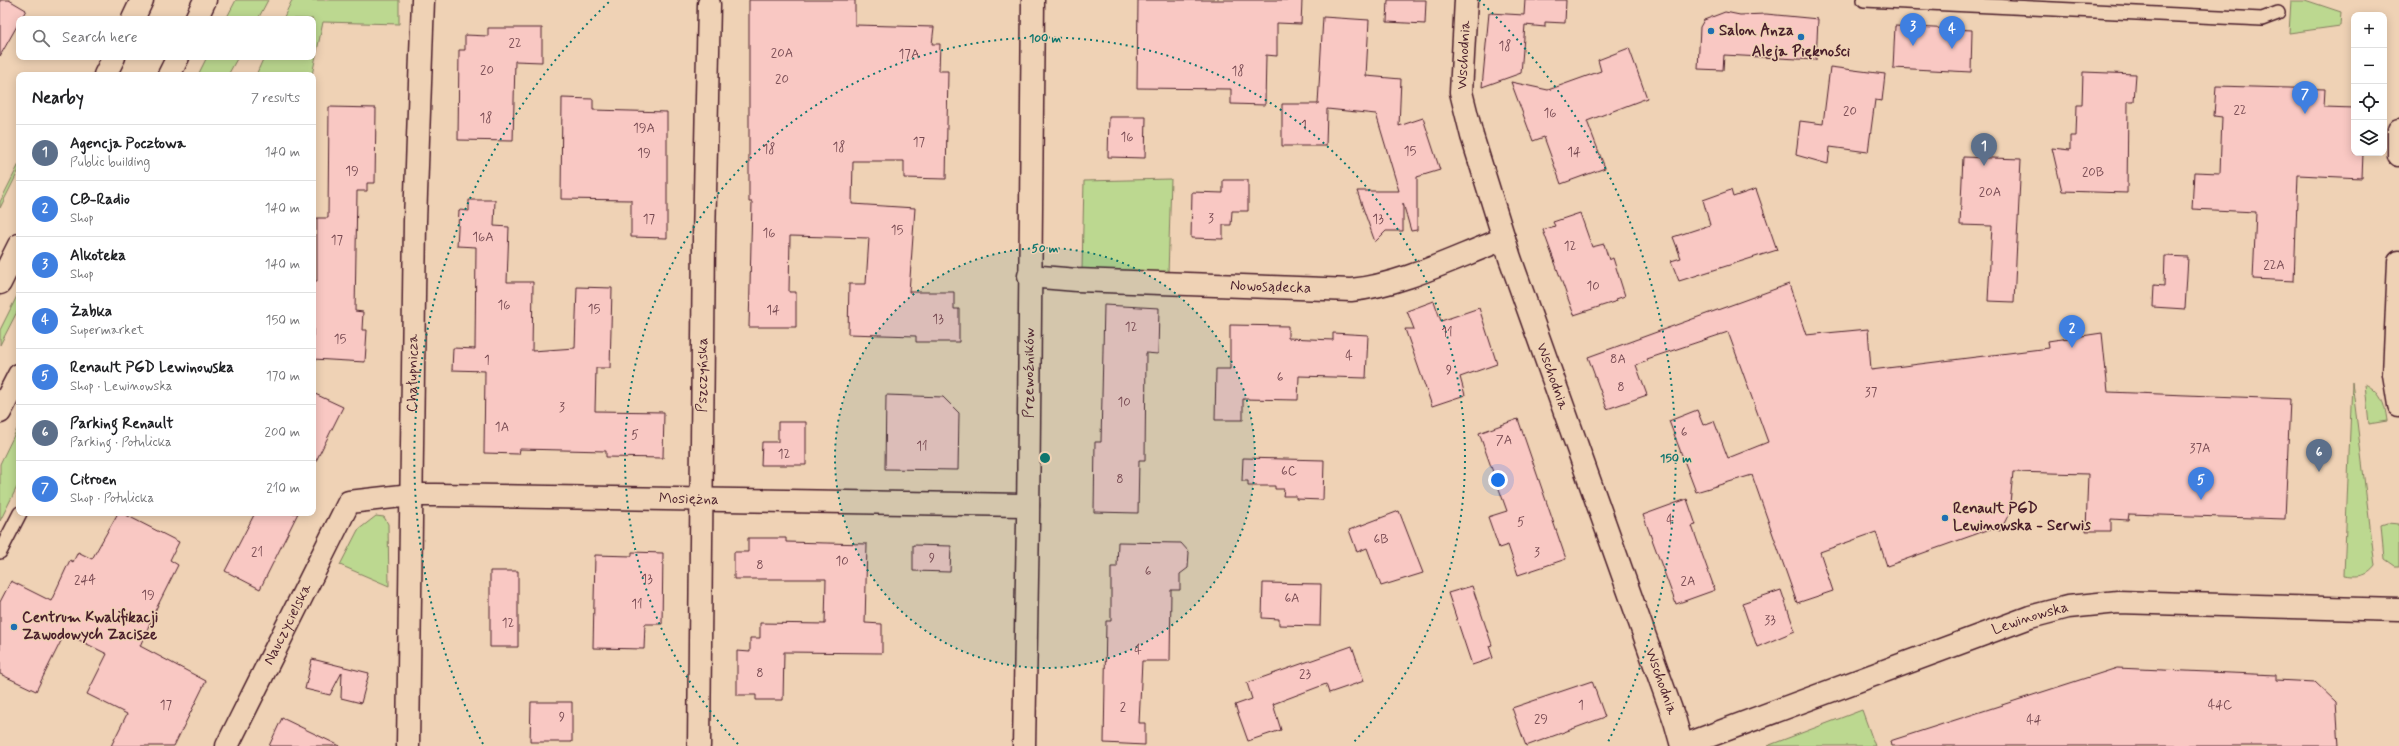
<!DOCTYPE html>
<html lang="en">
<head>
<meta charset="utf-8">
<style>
  :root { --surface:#fff; --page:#f2f2f2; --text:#202124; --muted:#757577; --line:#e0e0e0; --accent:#1f6fb2 }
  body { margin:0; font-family:Mynerve,sans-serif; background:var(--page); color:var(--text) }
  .controls { position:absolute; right:12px; top:12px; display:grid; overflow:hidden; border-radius:8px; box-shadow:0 2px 10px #0003 }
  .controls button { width:36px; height:36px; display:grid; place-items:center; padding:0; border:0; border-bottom:1px solid var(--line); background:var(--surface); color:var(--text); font:20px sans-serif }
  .you { position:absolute; left:1498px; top:480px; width:14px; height:14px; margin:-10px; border:3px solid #fff; border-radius:50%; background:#1a73e8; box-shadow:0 0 0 6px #1a73e833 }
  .badge { display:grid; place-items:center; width:26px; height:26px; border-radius:50%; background:var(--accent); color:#fff; font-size:13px; font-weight:700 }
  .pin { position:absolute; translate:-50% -33px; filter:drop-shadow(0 1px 2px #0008) }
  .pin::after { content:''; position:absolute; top:21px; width:14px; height:12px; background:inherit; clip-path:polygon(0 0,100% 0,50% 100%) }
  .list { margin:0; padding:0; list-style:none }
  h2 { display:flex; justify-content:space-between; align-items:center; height:52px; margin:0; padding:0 16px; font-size:17px }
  h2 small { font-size:13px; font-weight:400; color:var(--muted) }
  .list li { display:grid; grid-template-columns:26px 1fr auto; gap:12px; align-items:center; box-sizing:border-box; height:56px; padding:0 16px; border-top:1px solid var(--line) }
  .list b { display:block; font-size:15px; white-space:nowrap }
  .list p { margin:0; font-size:13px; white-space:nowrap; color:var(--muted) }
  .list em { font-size:13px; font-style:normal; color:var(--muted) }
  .icon { flex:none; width:22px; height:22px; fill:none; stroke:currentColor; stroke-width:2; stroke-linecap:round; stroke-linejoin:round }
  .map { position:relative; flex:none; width:2399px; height:746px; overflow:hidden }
  .search { position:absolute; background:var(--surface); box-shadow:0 2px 10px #0003; left:16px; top:16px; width:300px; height:44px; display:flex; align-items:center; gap:10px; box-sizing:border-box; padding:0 14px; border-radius:8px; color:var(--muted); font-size:15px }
  .panel { position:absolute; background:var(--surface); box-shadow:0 2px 10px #0003; left:16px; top:72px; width:300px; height:444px; border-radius:8px }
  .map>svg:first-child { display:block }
  .green { fill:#bcd890; stroke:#837c5e }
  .building { fill:#f9c8c3; stroke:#4a1f2b }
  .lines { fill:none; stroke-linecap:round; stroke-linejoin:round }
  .service-casing { stroke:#4a1f2b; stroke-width:16 }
  .minor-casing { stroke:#4a1f2b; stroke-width:25 }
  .secondary-casing { stroke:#4a1f2b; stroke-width:25 }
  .service { stroke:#efd2b5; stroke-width:13 }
  .minor { stroke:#efd2b5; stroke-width:22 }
  .secondary { stroke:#efd2b5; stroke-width:22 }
  .ring { fill:none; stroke:#0f766e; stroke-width:2; stroke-dasharray:2 4 }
  .poi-dot { fill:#1f6fb2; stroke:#efd2b5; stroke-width:1.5 }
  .labels { text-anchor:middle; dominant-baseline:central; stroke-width:3; stroke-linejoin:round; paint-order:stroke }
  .number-label { font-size:13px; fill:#764951 }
  .poi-label { font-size:15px; font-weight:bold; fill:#4a1f2b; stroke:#efd2b5; text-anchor:start }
  .street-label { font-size:15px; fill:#4a1f2b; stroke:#efd2b5 }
  .centre { fill:#0f766e; stroke:#efd2b5; stroke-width:2 }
  .ring-label { font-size:12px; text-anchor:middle; font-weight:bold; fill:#0f766e; stroke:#efd2b5; stroke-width:3; stroke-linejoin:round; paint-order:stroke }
</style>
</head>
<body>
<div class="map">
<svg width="2399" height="746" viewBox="0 0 2399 746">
  <rect width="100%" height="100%" fill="#efd2b5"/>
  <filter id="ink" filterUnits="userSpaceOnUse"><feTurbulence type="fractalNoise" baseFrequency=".025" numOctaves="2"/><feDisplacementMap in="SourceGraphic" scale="8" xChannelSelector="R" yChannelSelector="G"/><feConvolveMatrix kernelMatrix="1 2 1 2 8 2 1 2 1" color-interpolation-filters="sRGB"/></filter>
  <g filter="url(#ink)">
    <!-- green -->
    <path class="green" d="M236 0H268L258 19H226Z
      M292 0H399V24L323 22 312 75H256L264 57H313V19H283Z
      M2291 0H2305L2341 12 2340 26 2289 33Z
      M207 57H238L228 75H198Z
      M19 164V170L0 208V202Z
      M1171 179 1168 275 1082 270 1084 181Z
      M19 292V308L0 345V330Z
      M2352 382 2375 566C2367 577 2357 577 2344 575Z
      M2365 384C2381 392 2385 404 2387 421L2369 424Z
      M19 425V483L0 521V464Z
      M376 516 384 517 388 524 389 586 340 565 358 530Z
      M2387 523 2399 524V566H2394L2384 559 2381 525Z
      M1862 710 1875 746H1767Z"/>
    <!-- building -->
    <path class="building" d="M0 0H9L26 10 0 56Z
      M749 0H855V25L934 27 932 44H940L939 71H948L946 179 904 178V161H853L852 204 915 208 909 292H954V309H959V342H916V336L848 334 849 284H866L869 238 790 236 789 292H796V327H749L752 202H749Z
      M1138 0H1302L1301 24 1277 23V56L1266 55 1265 105 1231 104V89L1137 88Z
      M1388 0H1426L1425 24 1387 22Z
      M1525 0H1566L1565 23 1545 22V27L1525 25 1521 73 1482 87 1489 13 1524 15Z
      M1725 12 1740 15 1766 14 1818 19 1816 60 1724 55 1723 70 1698 69 1700 27 1704 20Z
      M1323 17 1369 20 1366 76 1401 79 1399 126 1423 118 1440 170 1417 177V230L1411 231 1403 203V231H1386L1375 242 1357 191H1399L1376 114 1327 109 1326 146H1282V104H1318Z
      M1895 26 1972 30 1971 72 1893 68Z
      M488 28H542V62L515 61 513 141 458 140 459 50H465V35L488 36Z
      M1629 48 1647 98 1587 121 1605 168 1561 184 1544 137 1533 141 1511 82 1548 90 1601 71 1598 60Z
      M1830 67 1885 74 1882 101 1875 100 1868 152 1830 147 1828 164 1796 155 1800 121 1823 124Z
      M2083 72 2136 74 2134 101H2128L2127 193 2062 191 2052 148 2070 150V136H2076L2077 105H2082Z
      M2216 86 2325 89 2324 107 2354 108V153H2363L2362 178 2298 175 2294 281 2253 279 2256 212 2192 209 2194 172 2220 173 2222 117 2214 116Z
      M562 98 593 99V110L667 112V238L631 237V200L561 199Z
      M329 107 376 108 375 183H367V191H357L355 311 363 312 362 330H367L365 362 313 359V281H317V218H328Z
      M1109 117H1146L1145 158 1108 157Z
      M1963 157 2021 159 2014 302 1988 301 1992 226 1960 225Z
      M1223 180H1248V211H1232L1231 225H1223V239L1191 238 1192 192 1223 193Z
      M1756 189 1777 250 1679 281 1671 261 1681 258 1673 237 1710 225 1703 200 1731 190 1733 197Z
      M469 200H495L494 226 509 227 507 282H533L532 351 575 348 577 287 612 288 610 368H596L595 411 664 412 663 458 606 457V451L520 449 519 454 484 453 485 371 452 370 453 348 475 349 476 247 457 246 459 210 469 211Z
      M1580 213 1592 247 1604 244 1609 260 1613 258 1625 296 1616 299 1617 301 1574 315 1543 230 1555 226 1553 222Z
      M2165 256 2188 257 2185 309 2153 307 2154 285 2164 286Z
      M1789 284 1806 335 1868 329 1871 370 2049 348 2048 341 2102 333 2108 392 2290 399 2285 519 2129 514 2128 520 2111 519V531H2086L2088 474 2013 472 2009 514 2000 531 1993 528 1887 566 1876 532 1820 552 1833 591 1797 603 1752 475 1696 492 1669 421 1697 410 1703 425 1714 421 1728 458 1768 442 1728 332 1647 359 1648 361 1636 365 1647 395 1607 409 1588 357Z
      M1434 301 1441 321 1479 308 1497 364 1460 377 1465 395 1432 406 1405 329H1414L1407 311Z
      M1104 305 1159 308 1158 354 1146 353 1145 460H1139L1138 513 1094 512 1095 442H1101Z
      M1230 325 1288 326V338L1333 340V333L1368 335 1366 378 1299 376 1298 400 1243 399V420H1215L1216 369H1230Z
      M313 393 343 407 313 467Z
      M886 395 943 397 959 413 958 470 885 469Z
      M1518 419 1566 559 1518 575 1508 545 1499 548 1488 517 1507 511 1479 433Z
      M778 422H806V465H761L762 442H778Z
      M1243 458 1324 460 1323 500 1296 499V496H1283L1284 489H1275V486H1248V481H1242Z
      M1687 499 1696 525 1692 526 1715 590 1676 604 1643 515Z
      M1399 511 1423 573 1381 586 1367 548 1357 552 1349 530Z
      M118 513H122L179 542 170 560 178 565 156 609 140 646 206 681 174 746H111L127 714 87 694 107 654 65 633 36 691 0 674V602L11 581 51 601 70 560 73 562 78 552 92 559Z
      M255 513H298L260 589 225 571Z
      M748 538H786V542L867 544 865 623 882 624V653L784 652 783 700H756V695H737V651L750 652V638H760V623L825 624 826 579H734V552H748Z
      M1118 542 1181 543 1189 552 1188 568 1180 574V590H1171L1170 661H1142L1139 723H1145V745L1104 743 1106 621H1111V567H1117Z
      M913 545 951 546 950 572 913 571Z
      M632 552 663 553 662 624H645L644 649 593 648 595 555 632 556Z
      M490 571H518V647H490Z
      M1263 583 1321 584 1320 626 1279 625V619L1262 618Z
      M1472 586 1492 645 1489 646 1493 658 1472 665 1448 593Z
      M1781 590 1795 631 1757 647 1742 603Z
      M1352 646 1364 681 1329 693 1326 684 1273 704 1281 730 1248 741 1235 705 1252 699 1247 683Z
      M312 659 369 673 361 703 341 698 342 672 330 695 305 689Z
      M2117 668 2276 675V680L2315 682 2336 702 2339 746H1891L1890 741Z
      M1592 681 1605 717 1526 746 1512 708Z
      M531 702H572V742H530Z
      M282 718 340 746H269Z"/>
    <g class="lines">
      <!-- service casing -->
      <g class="service-casing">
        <path id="service" d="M1864 0 2262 19 2278 13
          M0 552 20 513"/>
      </g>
      <!-- minor casing -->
      <g class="minor-casing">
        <g id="minor">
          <path id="s1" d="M1466 0 1461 92 1472 136 1510 258 1675 721 1682 746"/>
          <path d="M2399 130V155"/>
          <path d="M2399 262 2394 374 2399 405"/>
          <path id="s2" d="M1029 276 1077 280 1351 290C1402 285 1456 257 1504 239"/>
          <path id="s3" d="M227 746 349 502 411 495H436L1028 505"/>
          <path id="s4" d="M408 746 415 221 423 0"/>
          <path id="s5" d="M699 746 704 240 709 4"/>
          <path id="s6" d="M1024 746 1028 521 1033 0"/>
          <path id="s7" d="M1682 746 2030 617 2068 607 2118 602 2399 610"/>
        </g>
      </g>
      <!-- secondary casing -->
      <g class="secondary-casing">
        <path id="secondary" d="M133 19 142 0
          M196 19 205 0
          M105 75 114 57
          M169 75 178 57
          M0 283 19 245
          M0 412 19 375"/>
      </g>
      <!-- service -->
      <use href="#service" class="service"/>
      <!-- minor -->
      <use href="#minor" class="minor"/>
      <!-- secondary -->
      <use href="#secondary" class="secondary"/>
    </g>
  </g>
  <!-- distance rings -->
  <circle cx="1045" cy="458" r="210" fill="#0f766e" fill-opacity=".12"/>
  <g class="ring">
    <circle cx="1045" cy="458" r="210"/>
    <path d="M738 744A420 420 0 1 1 1352 744"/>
    <path d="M483 744A631 631 0 0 1 611 0M1479 0A631 631 0 0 1 1607 744"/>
  </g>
  <!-- markers -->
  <g class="poi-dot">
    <circle cx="1711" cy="31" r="4"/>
    <circle cx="1801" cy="37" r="4"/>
    <circle cx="1945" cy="518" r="4"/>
    <circle cx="14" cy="627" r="4"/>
  </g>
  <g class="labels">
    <!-- number labels -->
    <g class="number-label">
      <text x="515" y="43">22</text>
      <text x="1505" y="46">18</text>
      <text x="782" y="53">20A</text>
      <text x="909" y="54">17A</text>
      <text x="487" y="70">20</text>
      <text x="1238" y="71">18</text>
      <text x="782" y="79">20</text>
      <text x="2240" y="110">22</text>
      <text x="1850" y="111">20</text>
      <text x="1550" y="113">16</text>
      <text x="486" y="118">18</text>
      <text x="1304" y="125">1</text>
      <text x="644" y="128">19A</text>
      <text x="1127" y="137">16</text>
      <text x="919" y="142">17</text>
      <text x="839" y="147">18</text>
      <text x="769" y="149">18</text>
      <text x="1410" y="151">15</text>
      <text x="1574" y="152">14</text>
      <text x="644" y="153">19</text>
      <text x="352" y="171">19</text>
      <text x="2093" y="172">20B</text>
      <text x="1990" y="192">20A</text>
      <text x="1211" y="218">3</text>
      <text x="649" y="219">17</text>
      <text x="1378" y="219">13</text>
      <text x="897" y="230">15</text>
      <text x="769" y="233">16</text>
      <text x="483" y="237">16A</text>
      <text x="337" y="240">17</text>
      <text x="1570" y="246">12</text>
      <text x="2274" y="265">22A</text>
      <text x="1593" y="286">10</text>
      <text x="504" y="305">16</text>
      <text x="594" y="309">15</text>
      <text x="773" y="310">14</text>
      <text x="938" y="319">13</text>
      <text x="1131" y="327">12</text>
      <text x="1447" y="332">11</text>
      <text x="340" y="339">15</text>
      <text x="1349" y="356">4</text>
      <text x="1618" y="359">8A</text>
      <text x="487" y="360">1</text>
      <text x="1449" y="370">9</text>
      <text x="1280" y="377">6</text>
      <text x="1621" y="387">8</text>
      <text x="1871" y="392">37</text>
      <text x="1124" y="402">10</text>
      <text x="562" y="407">3</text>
      <text x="502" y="427">1A</text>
      <text x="1684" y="432">6</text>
      <text x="635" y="435">5</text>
      <text x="1504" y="440">7A</text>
      <text x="922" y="446">11</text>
      <text x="2200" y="448">37A</text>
      <text x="784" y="454">12</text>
      <text x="1289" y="471">6C</text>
      <text x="1120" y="479">8</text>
      <text x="1670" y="520">4</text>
      <text x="1521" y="522">5</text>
      <text x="1381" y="539">6B</text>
      <text x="257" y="552">21</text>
      <text x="1537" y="552">3</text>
      <text x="932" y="558">9</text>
      <text x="842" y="561">10</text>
      <text x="760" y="565">8</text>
      <text x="1148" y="571">6</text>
      <text x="647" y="579">13</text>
      <text x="85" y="580">244</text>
      <text x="1688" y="581">2A</text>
      <text x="148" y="595">19</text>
      <text x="1292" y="598">6A</text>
      <text x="637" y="604">11</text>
      <text x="1770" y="620">33</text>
      <text x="508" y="623">12</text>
      <text x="1138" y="650">4</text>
      <text x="760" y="673">8</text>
      <text x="1305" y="674">23</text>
      <text x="166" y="705">17</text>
      <text x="1581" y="705">1</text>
      <text x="2220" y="705">44C</text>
      <text x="1123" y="707">2</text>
      <text x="562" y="717">9</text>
      <text x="1541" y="719">29</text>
      <text x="2034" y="720">44</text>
    </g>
    <!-- poi labels -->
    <g class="poi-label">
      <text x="1719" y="31">Salon Anza</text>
      <text x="1801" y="52" text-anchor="middle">Aleja Piękności</text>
      <text x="1953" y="509">Renault PGD<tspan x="1953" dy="17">Lewinowska - Serwis</tspan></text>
      <text x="22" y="618">Centrum Kwalifikacji<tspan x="22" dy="17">Zawodowych Zacisze</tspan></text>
    </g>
    <!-- street labels -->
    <g class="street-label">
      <text transform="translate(1464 55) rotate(-87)">Wschodnia</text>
      <text stroke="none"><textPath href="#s2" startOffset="242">Nowosądecka</textPath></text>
      <text stroke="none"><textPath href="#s4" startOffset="373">Chałupnicza</textPath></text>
      <text stroke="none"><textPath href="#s6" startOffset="373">Przewoźników</textPath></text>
      <text stroke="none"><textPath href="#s5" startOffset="371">Pszczyńska</textPath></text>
      <text stroke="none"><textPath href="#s1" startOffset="391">Wschodnia</textPath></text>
      <text stroke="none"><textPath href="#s3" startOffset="613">Mosiężna</textPath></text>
      <text stroke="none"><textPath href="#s7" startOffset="371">Lewinowska</textPath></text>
      <text stroke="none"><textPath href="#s3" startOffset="136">Nauczycielska</textPath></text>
      <text stroke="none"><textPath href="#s1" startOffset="715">Wschodnia</textPath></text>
    </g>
  </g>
  <circle cx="1045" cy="458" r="6" class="centre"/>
  <g class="ring-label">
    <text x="1045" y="42">100 m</text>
    <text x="1045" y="252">50 m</text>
    <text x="1676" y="462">150 m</text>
  </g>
</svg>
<div class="controls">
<button>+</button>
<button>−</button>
<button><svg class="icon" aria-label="locate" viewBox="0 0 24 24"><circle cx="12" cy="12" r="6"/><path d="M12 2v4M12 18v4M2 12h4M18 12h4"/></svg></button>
<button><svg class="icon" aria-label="layers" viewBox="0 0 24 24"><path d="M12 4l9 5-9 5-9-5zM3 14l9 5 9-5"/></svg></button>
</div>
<div class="you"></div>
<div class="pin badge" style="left:1984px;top:166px;background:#5c6f8a">1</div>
<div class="pin badge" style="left:2072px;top:348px;background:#3f7fe0">2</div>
<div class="pin badge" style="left:1913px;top:46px;background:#3f7fe0">3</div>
<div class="pin badge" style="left:1952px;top:49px;background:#3f7fe0">4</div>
<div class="pin badge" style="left:2201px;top:500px;background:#3f7fe0">5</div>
<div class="pin badge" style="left:2319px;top:472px;background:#5c6f8a">6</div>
<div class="pin badge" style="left:2305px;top:114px;background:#3f7fe0">7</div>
<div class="search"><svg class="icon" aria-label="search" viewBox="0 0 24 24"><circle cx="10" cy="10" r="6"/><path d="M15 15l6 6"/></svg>Search here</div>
<section class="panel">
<h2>Nearby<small>7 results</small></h2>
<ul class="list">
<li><span class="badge" style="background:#5c6f8a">1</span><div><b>Agencja Pocztowa</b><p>Public building</p></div><em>140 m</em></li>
<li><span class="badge" style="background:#3f7fe0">2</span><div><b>CB-Radio</b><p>Shop</p></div><em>140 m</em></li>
<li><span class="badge" style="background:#3f7fe0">3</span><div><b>Alkoteka</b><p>Shop</p></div><em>140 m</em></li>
<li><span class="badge" style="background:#3f7fe0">4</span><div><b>Żabka</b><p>Supermarket</p></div><em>150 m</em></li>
<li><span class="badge" style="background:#3f7fe0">5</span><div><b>Renault PGD Lewinowska</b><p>Shop · Lewinowska</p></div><em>170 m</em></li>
<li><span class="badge" style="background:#5c6f8a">6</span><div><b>Parking Renault</b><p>Parking · Potulicka</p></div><em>200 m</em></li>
<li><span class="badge" style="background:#3f7fe0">7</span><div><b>Citroen</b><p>Shop · Potulicka</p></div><em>210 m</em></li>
</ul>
</section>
</div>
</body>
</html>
